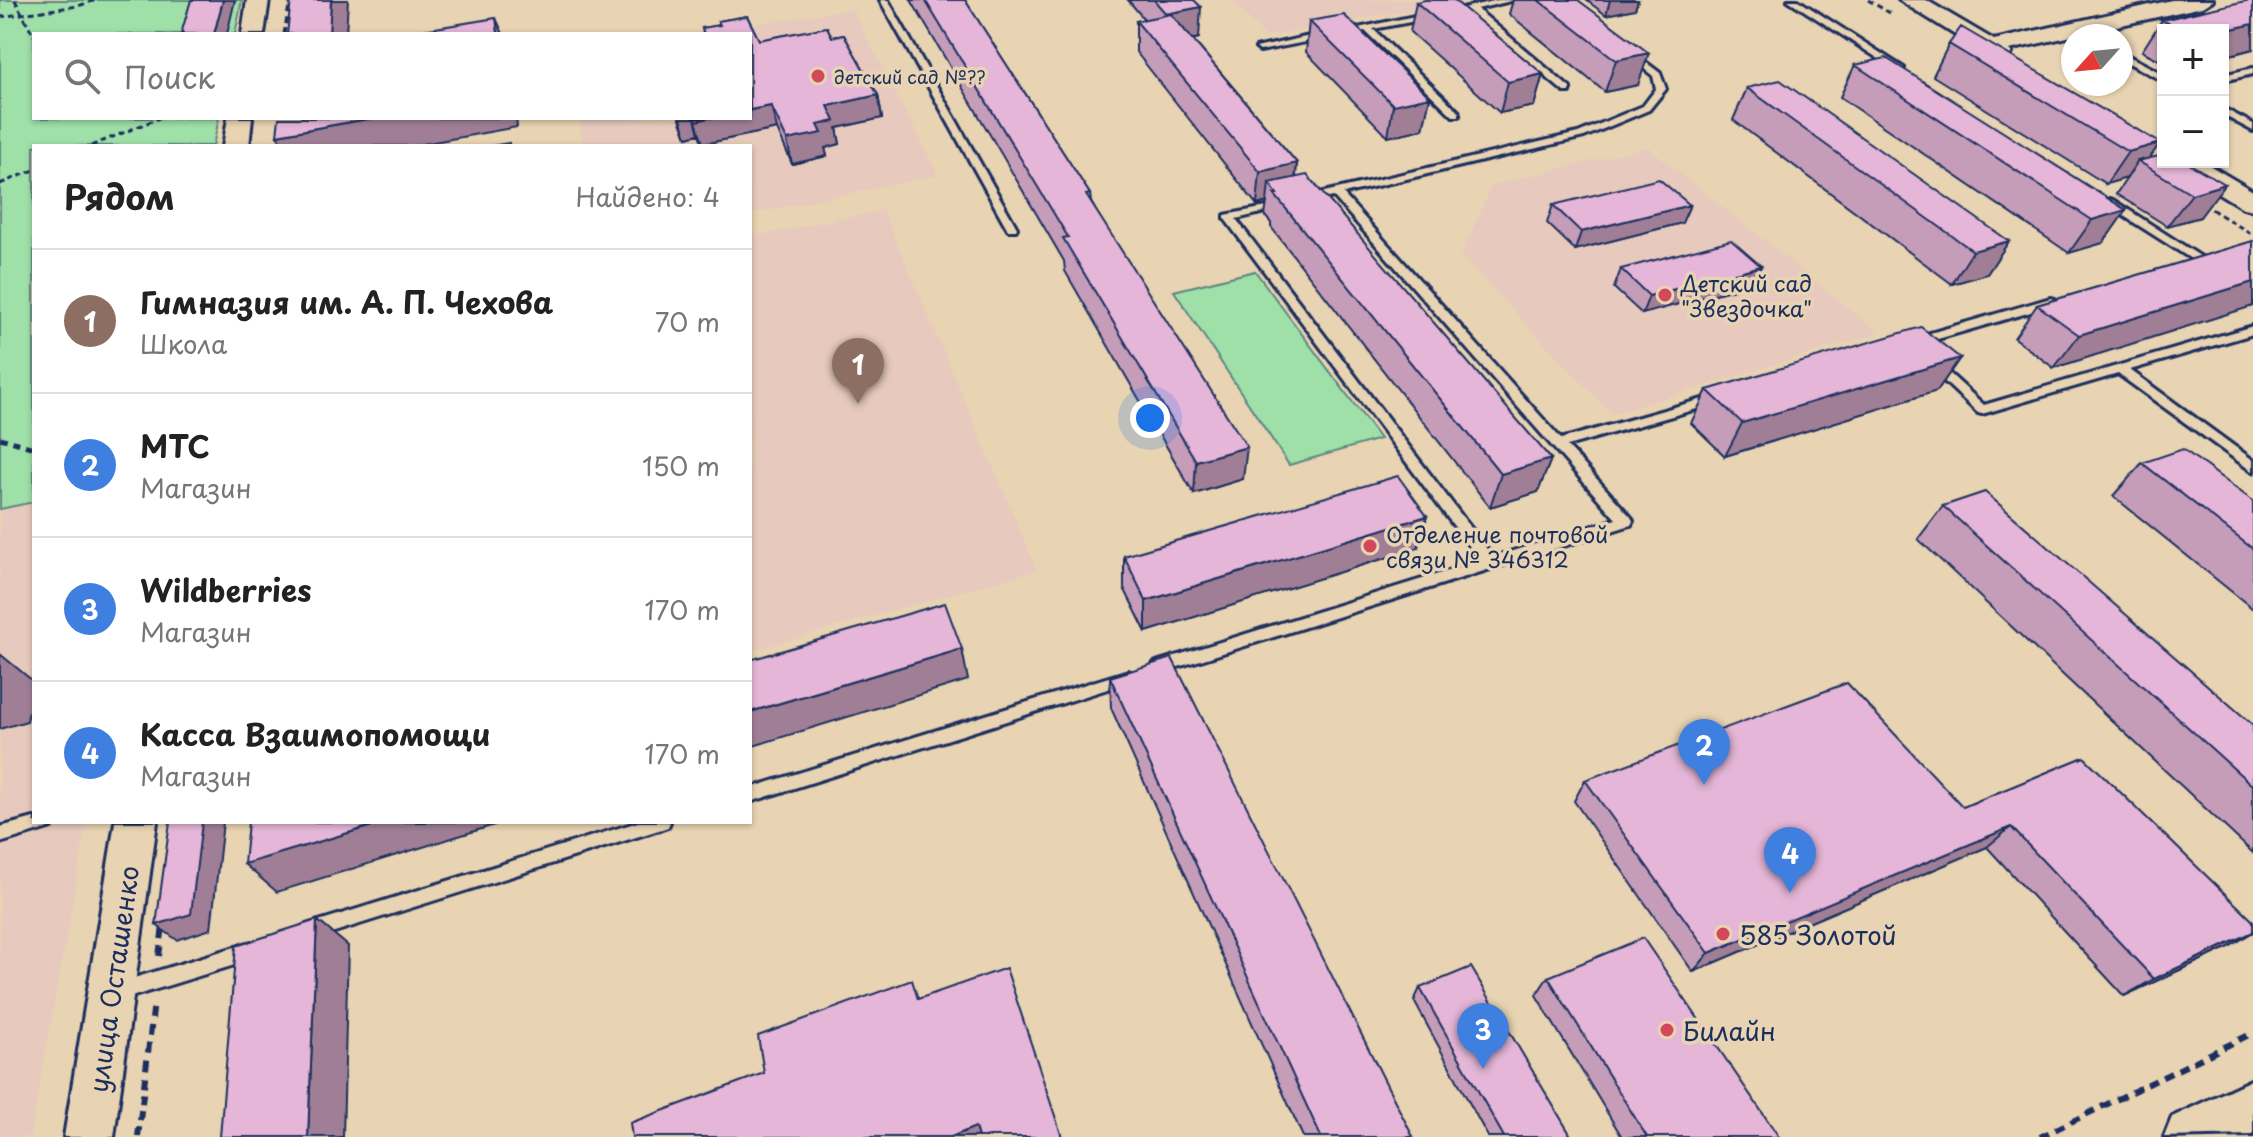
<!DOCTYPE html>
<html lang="ru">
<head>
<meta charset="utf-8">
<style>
  :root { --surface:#fff; --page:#f2f2f2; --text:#222; --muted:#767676; --line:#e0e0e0; --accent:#d1495b }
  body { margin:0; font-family:"Playpen Sans",sans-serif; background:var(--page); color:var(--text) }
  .controls { position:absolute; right:24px; top:24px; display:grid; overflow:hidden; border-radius:0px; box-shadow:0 2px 6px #0004 }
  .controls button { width:72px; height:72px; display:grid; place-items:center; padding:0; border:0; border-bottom:2px solid var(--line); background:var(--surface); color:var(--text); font:40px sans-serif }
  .compass { position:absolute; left:2061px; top:24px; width:72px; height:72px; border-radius:50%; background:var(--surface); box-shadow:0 2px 6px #0004; rotate:243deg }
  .you { position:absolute; left:1150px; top:418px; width:28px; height:28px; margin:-20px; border:6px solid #fff; border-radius:50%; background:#1a73e8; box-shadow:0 0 0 12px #1a73e833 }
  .badge { display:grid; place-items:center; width:52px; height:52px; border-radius:50%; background:var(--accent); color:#fff; font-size:26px; font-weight:700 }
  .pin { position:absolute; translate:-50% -66px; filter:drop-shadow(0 2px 4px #0008) }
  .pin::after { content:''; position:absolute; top:42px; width:28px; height:24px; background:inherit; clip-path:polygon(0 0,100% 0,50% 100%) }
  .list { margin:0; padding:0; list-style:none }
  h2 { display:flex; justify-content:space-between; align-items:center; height:104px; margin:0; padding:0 32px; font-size:34px }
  h2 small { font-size:26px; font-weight:400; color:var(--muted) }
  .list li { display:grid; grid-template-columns:52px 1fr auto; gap:24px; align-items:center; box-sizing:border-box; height:144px; padding:0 32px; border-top:2px solid var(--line) }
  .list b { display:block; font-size:30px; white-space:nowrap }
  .list p { margin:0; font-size:26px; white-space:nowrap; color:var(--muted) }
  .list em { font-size:26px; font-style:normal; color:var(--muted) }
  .icon { flex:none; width:44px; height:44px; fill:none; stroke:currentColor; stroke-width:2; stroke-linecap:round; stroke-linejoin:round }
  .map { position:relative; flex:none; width:2253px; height:1137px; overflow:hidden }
  .search { position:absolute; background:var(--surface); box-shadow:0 2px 6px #0004; left:32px; top:32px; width:720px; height:88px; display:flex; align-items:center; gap:20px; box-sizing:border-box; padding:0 28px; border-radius:0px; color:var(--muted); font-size:30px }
  .panel { position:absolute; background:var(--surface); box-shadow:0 2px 6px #0004; left:32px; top:144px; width:720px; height:680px; border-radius:0px }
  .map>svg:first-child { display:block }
  .built { fill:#e7cabd }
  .green { fill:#9fdfa8; stroke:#5d8783; stroke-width:2 }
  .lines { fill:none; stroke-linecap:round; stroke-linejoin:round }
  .service-casing { stroke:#1b2f5e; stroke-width:6 }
  .tertiary-casing { stroke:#1b2f5e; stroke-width:6 }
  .secondary-casing { stroke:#1b2f5e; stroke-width:6 }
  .path-far2 { stroke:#1b2f5e; stroke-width:3; stroke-dasharray:6 4; stroke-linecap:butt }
  .path-far1 { stroke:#1b2f5e; stroke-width:5; stroke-dasharray:7 6; stroke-linecap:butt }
  .path { stroke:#1b2f5e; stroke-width:6; stroke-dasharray:10 7; stroke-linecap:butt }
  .service { fill:#e8d3b2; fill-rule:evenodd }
  .tertiary { fill:#e8d3b2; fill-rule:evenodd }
  .secondary { fill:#e8d3b2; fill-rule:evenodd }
  .wall { fill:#c59db9; stroke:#1b2f5e; stroke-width:2 }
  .shaded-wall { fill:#a07f96; stroke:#1b2f5e; stroke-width:2 }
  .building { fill:#e5b6d7; stroke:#1b2f5e; stroke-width:2 }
  .poi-dot { fill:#d1495b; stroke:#e8d3b2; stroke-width:3 }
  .labels { text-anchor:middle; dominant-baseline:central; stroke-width:7; stroke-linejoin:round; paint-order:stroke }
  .far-poi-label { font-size:18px; fill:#1b2f5e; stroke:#e8d3b2; text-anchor:start }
  .poi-label { font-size:22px; fill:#1b2f5e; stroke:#e8d3b2; text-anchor:start }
  .near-poi-label { font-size:26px; fill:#1b2f5e; stroke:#e8d3b2; text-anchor:start }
  .near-street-label { font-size:26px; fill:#1b2f5e; stroke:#e8d3b2 }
</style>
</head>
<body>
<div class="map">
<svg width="2253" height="1137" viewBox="0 0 2253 1137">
  <rect width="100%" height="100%" fill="#e8d3b2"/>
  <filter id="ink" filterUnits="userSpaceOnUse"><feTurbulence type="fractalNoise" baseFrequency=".0125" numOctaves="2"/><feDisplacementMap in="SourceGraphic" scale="16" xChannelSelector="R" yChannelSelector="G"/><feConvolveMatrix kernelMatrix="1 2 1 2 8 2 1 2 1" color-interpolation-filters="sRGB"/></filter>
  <g filter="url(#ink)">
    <!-- built -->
    <path class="built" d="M1232 0H1463L1265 37Z
      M852 9 938 175 750 214V146H583L579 118H750V34H690Z
      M1648 147 1879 333 1612 414 1461 256 1492 185Z
      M883 210 1037 570 750 651V237Z
      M34 502V822H87L30 1137H0V509Z"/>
    <!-- green -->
    <path class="green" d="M0 0H242L235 34H34V118H219L213 146H34V502L0 509Z
      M1255 271 1380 439 1289 465 1174 291Z"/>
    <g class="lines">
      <!-- service casing -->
      <g class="service-casing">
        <path id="service" d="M880 0H888L1017 228 1016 230H1008L1007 228Z
          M1498 0H1515L1477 9 1570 88V92H1564L1468 11 1449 15 1445 12Z
          M1788 0H1798L1904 68 1896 70Z
          M1429 13 1432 14V18L1373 29 1459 112V116H1453L1365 31 1343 35 1339 32Z
          M1323 33 1327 36 1326 38 1260 51 1256 48Z
          M1631 51 1660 73 1666 89 1649 110 1584 137 1343 194 1561 439 1717 395 1721 396 1723 399 1721 402 1567 446 1631 517 1633 521 1631 525 1159 673 1154 671 1152 667 1154 663 1159 661 1480 561 1225 219V215L1287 203V207L1236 219 1493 557 1616 519 1334 197 1307 202 1302 199 1307 196 1578 133 1643 106 1656 89 1653 76 1626 54Z
          M2121 52 2163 74V81L2121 59Z
          M2253 68V74L2223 81V75Z
          M2223 108 2253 124V131L2223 115Z
          M2109 199 2113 200 2206 260 2200 263 2196 262 2105 204 2104 202Z
          M2051 298 2055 299V305L1917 345 1911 341 1913 338Z
          M2253 326V334L2130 370 2253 460V472L2118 374 1982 414 1978 413 1928 366 1930 363H1938L1984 405Z
          M1128 671 1133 673 1136 677 1133 681 750 802V788Z
          M34 818V822H54L52 827 0 843V827Z
          M638 822H670L668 827 662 829 309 940 303 938 300 932 303 926 309 924Z
          M251 942 257 945 260 951 257 957 251 960 118 1001 112 998 109 992 112 986 118 983Z"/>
      </g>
      <!-- tertiary casing -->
      <g class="tertiary-casing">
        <path id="tertiary" d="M247 0H269L264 34H242Z
          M1899 0H1926L1994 40 2172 0H2213L2202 7 2009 50 2012 53 2008 58H1992Z
          M228 118H252L249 146H223Z
          M2173 162H2204L2253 191V210L2243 208 2177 168Z
          M115 822H157L114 1137H64Z"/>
      </g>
      <!-- secondary casing -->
      <g class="secondary-casing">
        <path id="secondary" d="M2253 1079V1135L2164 1137 2172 1117Z"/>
      </g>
      <!-- path-far2 -->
      <path class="path-far2" d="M15 0 34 36
        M1868 0 1890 13
        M0 17 78 6 96 0
        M284 34 290 0
        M91 146 159 118
        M0 184 34 170
        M2203 204 2253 235"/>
      <!-- path-far1 -->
      <path class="path-far1" d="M0 438 34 448"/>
      <!-- path -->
      <path class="path" d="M159 956 163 926
        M138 1137 154 1002
        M2040 1137 2253 1033"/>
      <!-- service -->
      <use href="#service" class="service"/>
      <!-- tertiary -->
      <use href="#tertiary" class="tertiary"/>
      <!-- secondary -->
      <use href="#secondary" class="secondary"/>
    </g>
    <!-- wall -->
    <path class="wall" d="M911 0H965L1090 194 1091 202 1243 479 1194 494 1065 271 1064 261Z
      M1128 0H1194L1199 38 1193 40 1297 163 1296 177 1551 459 1538 492 1490 507 1271 227V223L1265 216 1267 202 1257 205 1136 52V21L1144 19Z
      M1513 0H1578L1638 85 1605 92 1509 14Z
      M1586 0H1638L1635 9 1606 15Z
      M2253 0V49L2223 57V30H2163V62L2142 51 2162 20Z
      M1416 2 1543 74 1534 106 1500 113 1410 32Z
      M747 16 759 40 827 27 832 37 844 35 878 95 882 118 837 128 840 144 825 148 827 156 792 164 777 129 703 144 699 134 687 137 680 118H750V34H703L702 28 719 25 718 21Z
      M1309 21 1430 97 1423 129 1388 137 1306 52Z
      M1949 44 2149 159 2186 162 2200 217 2167 226 2116 194 2127 178 2106 184 1933 76Z
      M1855 65 2126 210 2103 243 2069 253 1840 97Z
      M1747 88 2009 241 1987 274 1952 284 1733 120Z
      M1553 205 1682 223 1575 250 1547 223Z
      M2253 241 2054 368 2014 338 2037 305Z
      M1761 266 1752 284 1642 314 1614 288 1621 269Z
      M1960 358 1937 391 1725 456 1691 423 1707 390Z
      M2142 463 2253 501V609L2113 496Z
      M1943 506 2253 725V853L1918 539Z
      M1427 516 1418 548 1146 632 1124 588V556Z
      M1110 677 1413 1137H1303L1111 708Z
      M2084 757 2229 947 2124 996 1987 847 1693 972 1574 801 1585 780 1963 807Z
      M1548 977 1779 1137H1622L1536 995Z
      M1420 988 1568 1137H1488L1414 1001Z"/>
    <!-- shaded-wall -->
    <path class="shaded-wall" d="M223 0H235L227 34H214Z
      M331 0H348L346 34H329Z
      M1610 0H1638L1635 9 1606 15Z
      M1201 7 1199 38 1165 45 1166 14Z
      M496 18 503 34H498Z
      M2253 24V49L2223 57V31Z
      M1649 53 1638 85 1605 92 1616 60Z
      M1543 74 1534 106 1500 113 1508 82Z
      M878 95 882 118 837 128 840 144 825 148 827 156 792 164 787 140 818 125 828 106Z
      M1430 97 1423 129 1388 137 1393 105Z
      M771 106 777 129 703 144 696 121 709 118H750V110Z
      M373 118H516L517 127 412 146H283L277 135Z
      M681 118H695L699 134 687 137Z
      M2160 143 2145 165 2138 161 2127 178 2106 184 2128 152Z
      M1297 163 1293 196 1269 183 1267 202 1257 205 1260 172Z
      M2225 184 2200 217 2167 226 2192 194Z
      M1690 205 1682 223 1575 250 1581 232Z
      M2126 210 2103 243 2069 253 2092 220Z
      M2009 241 1987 274 1952 284 1973 251Z
      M1761 266 1752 284 1642 314 1649 296Z
      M2253 282V306L2054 368 2079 335Z
      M1960 358 1937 391 1725 456 1742 423Z
      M1247 447 1243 479 1194 494 1196 461Z
      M1551 459 1538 492 1490 507 1501 474Z
      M1427 516 1418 548 1146 632V601Z
      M962 649 968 680 750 747V712Z
      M0 654 34 682V689L27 721 0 729Z
      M202 822H223L211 929 177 940 156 925Z
      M385 822H504L277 892 244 864Z
      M2011 827 1987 847 1693 972 1709 953Z
      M317 920 348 946 343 1137H308Z
      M2253 932 2229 947 2124 996 2154 979Z
      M975 1127 978 1137H951Z"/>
    <!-- building -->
    <path class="building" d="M191 0H223L214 34H181Z
      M291 0H331L329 34H287Z
      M925 0H965L1090 194 1086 195 1247 447 1196 461 1063 238 1068 237Z
      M1154 0H1194L1201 7 1166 14Z
      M1425 0H1454L1543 74 1508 82 1416 2Z
      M1538 0H1578L1649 53 1616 60Z
      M2250 0H2253V24L2223 31 2182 30 2162 20Z
      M1171 14 1297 163 1260 172 1136 21Z
      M1344 15 1430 97 1393 105 1309 21Z
      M747 16 759 40 827 27 832 37 844 35 878 95 828 106 835 121 818 125 822 133 787 140 771 106 750 110V34H704L702 28 720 25 718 21Z
      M496 18 498 34H399Z
      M1961 27 2160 143 2128 152 1949 44Z
      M1886 58 2126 210 2092 220 1855 65Z
      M1780 80 2009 241 1973 251 1747 88Z
      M279 118H373L277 135Z
      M509 143V146H491Z
      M2163 155V162H2186L2225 184 2192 194 2138 161Z
      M1307 175 1551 459 1501 474 1274 194H1277L1269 183Z
      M1659 179 1690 205 1581 232 1553 205Z
      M1731 240 1761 266 1649 296 1621 269Z
      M2253 241V282L2079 335 2037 305Z
      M1921 327 1960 358 1742 423 1707 390Z
      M2183 449 2253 501V549L2142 463Z
      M1398 476 1427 516 1146 601 1124 556Z
      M1985 492 2253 725V786L1943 506Z
      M945 603 962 649 750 712V660Z
      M1172 658 1413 1137H1321L1110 677Z
      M1847 683 1963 807 2084 757 2253 921V932L2154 979 2011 827 1709 953 1585 780Z
      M170 822H202L191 914 156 925Z
      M248 822H385L244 864Z
      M317 920 308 1137H220L236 946Z
      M1643 938 1779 1137H1647L1548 977Z
      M1471 967 1570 1134 1565 1137H1504L1420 988Z
      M1006 968 1062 1137H978L975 1127 951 1137H632L630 1123 764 1073 758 1036 912 980 918 999Z"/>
  </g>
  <!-- markers -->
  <g class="poi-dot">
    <circle cx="818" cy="76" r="8"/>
    <circle cx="1665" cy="295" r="8"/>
    <circle cx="1370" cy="546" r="8"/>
    <circle cx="1723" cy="934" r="8"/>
    <circle cx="1667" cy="1030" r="8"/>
  </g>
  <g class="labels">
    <!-- far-poi labels -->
    <g class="far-poi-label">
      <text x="834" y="76">детский сад №??</text>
    </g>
    <!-- poi labels -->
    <g class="poi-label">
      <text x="1681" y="282">Детский сад<tspan x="1681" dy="25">"Звездочка"</tspan></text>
      <text x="1386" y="533">Отделение почтовой<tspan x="1386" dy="25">связи № 346312</tspan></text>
    </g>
    <!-- near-poi labels -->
    <g class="near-poi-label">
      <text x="1739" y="934">585 Золотой</text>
      <text x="1683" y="1030">Билайн</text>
    </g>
    <!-- near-street labels -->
    <g class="near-street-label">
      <text transform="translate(113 979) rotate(-82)">улица Осташенко</text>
    </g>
  </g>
</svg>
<div class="controls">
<button>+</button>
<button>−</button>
</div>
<svg class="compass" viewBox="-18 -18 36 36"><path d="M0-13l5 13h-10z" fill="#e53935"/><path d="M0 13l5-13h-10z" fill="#767676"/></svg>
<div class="you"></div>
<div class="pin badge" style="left:858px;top:404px;background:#8d6e63">1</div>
<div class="pin badge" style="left:1704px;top:785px;background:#3f7fe0">2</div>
<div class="pin badge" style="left:1483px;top:1069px;background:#3f7fe0">3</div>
<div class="pin badge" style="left:1790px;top:893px;background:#3f7fe0">4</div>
<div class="search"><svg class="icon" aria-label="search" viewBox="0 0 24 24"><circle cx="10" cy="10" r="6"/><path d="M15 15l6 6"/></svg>Поиск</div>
<section class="panel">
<h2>Рядом<small>Найдено: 4</small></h2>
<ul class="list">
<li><span class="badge" style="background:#8d6e63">1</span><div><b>Гимназия им. А. П. Чехова</b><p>Школа</p></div><em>70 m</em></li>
<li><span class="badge" style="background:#3f7fe0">2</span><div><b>МТС</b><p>Магазин</p></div><em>150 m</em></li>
<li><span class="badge" style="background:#3f7fe0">3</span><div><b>Wildberries</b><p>Магазин</p></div><em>170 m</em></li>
<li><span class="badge" style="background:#3f7fe0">4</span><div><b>Касса Взаимопомощи</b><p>Магазин</p></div><em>170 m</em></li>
</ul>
</section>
</div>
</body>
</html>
